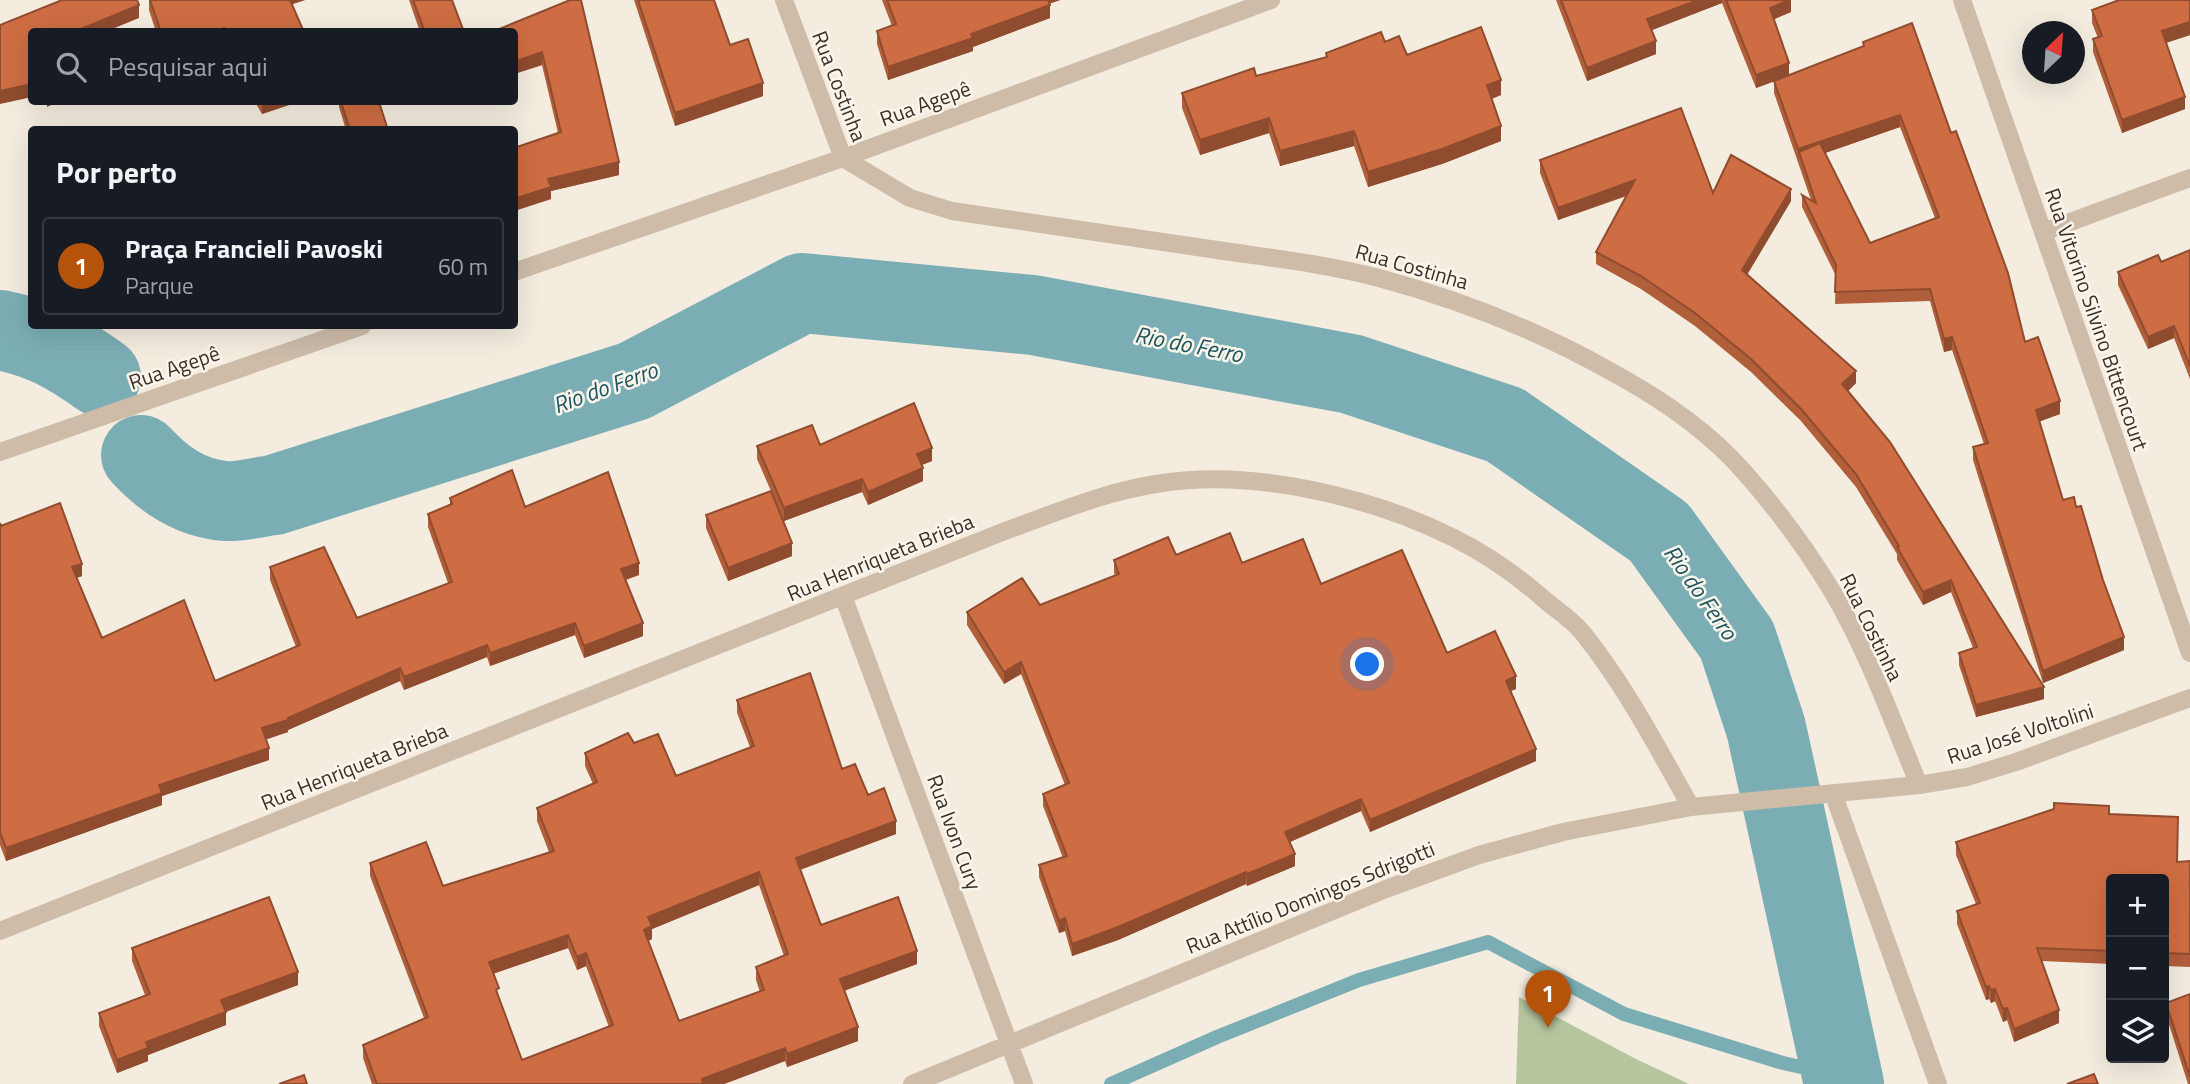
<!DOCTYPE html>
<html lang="pt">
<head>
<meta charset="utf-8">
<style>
  :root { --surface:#171b24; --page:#20242c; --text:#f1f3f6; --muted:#9ea1a6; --line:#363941; --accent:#b45309 }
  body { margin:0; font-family:"Titillium Web",sans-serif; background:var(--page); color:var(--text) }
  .controls { position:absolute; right:21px; bottom:21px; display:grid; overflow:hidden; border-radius:7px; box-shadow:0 7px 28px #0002 }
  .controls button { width:63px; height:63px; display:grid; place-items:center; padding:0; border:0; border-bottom:2px solid var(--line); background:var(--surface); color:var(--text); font:35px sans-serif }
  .compass { position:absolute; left:2022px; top:21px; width:63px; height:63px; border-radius:50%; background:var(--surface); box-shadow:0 7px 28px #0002; rotate:25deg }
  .you { position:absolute; left:1368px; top:665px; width:24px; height:24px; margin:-18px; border:5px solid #fff; border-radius:50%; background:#1a73e8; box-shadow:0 0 0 10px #1a73e833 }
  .badge { display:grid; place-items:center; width:46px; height:46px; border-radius:50%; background:var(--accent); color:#fff; font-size:23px; font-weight:700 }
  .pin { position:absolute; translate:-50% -58px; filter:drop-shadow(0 2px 4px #0008) }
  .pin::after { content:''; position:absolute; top:37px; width:24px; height:21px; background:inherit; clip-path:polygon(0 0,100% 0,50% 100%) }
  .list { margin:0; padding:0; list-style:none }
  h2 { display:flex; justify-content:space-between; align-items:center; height:91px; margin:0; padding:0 28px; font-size:30px }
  h2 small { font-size:23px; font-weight:400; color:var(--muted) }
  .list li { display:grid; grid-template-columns:46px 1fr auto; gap:21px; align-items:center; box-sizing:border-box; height:98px; margin:0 14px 14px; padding:0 14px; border:2px solid var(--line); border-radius:7px }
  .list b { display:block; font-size:26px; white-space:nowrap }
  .list p { margin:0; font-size:23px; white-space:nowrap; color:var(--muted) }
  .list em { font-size:23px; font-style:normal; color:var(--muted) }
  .icon { flex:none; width:38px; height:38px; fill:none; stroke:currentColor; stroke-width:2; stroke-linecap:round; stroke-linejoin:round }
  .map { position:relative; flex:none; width:2190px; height:1084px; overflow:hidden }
  .search { position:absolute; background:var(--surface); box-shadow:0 7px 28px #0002; left:28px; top:28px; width:490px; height:77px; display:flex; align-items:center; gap:18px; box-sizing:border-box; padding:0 24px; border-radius:7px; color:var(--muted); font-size:26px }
  .panel { position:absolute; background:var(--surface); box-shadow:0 7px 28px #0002; left:28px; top:126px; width:490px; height:203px; border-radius:7px }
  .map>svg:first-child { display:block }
  .green { fill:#b5c59d }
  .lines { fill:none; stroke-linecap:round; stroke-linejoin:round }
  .stream { stroke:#7baeb4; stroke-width:14 }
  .river { stroke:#7baeb4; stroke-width:80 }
  .street { stroke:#cebca9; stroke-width:18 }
  .wall { fill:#b15e3a; fill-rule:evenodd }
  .shaded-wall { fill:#904c2f }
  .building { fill:#ce6d43; stroke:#904c2f; stroke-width:2; fill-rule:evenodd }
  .labels { text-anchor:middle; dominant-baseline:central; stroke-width:5; stroke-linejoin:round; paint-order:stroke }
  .street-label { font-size:21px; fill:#3b3029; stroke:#fbf5ec }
  .water-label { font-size:23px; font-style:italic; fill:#1c5760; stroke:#fbf5ec }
</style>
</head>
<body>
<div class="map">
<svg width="2190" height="1084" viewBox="0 0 2190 1084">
  <rect width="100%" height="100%" fill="#f4ecdf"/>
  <!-- green -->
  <path class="green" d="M1519 997 1636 1059 1689 1084H1516Z"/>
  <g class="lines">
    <!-- stream -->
    <path class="stream" d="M1111 1084 1217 1037 1359 980 1488 942 1624 1014 1783 1063 1842 1076"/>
    <!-- river -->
    <path class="river" d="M0 330C43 339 66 352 101 377
      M141 455C164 480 190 498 225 501 240 502 258 497 274 495L634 381 802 293 1033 315 1351 374 1505 425 1659 532 1737 640 1766 728 1844 1084"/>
    <!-- street -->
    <path class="street" d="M784 0 843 158 910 198 952 211C1041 224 1129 237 1217 250 1271 258 1327 264 1379 278 1461 300 1537 330 1610 371 1660 398 1708 430 1745 473 1777 509 1807 550 1832 591 1868 652 1892 720 1919 785
      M1962 0 2190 653
      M2043 232 2190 178
      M514 272 843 158 1271 0
      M0 452 362 326
      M843 596 1024 1084
      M1833 793 1938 1084
      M0 931 1005 531C1055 513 1104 492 1156 484 1250 468 1370 496 1454 538 1486 554 1519 577 1546 601 1558 611 1572 620 1582 632 1625 685 1657 747 1691 807
      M912 1084 1386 889 1479 855 1563 832 1691 807 1919 785 1967 777 2016 762 2190 698"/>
  </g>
  <!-- wall -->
  <path class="wall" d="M149 0H305L292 4 304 32H156L149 10Z
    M409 0H452L464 32H420Z
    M570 0 619 175 551 191V199L514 211 558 133 542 65 514 74V32Z
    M634 0H714L730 45 763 96 675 126Z
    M882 0H1060L1049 4 1050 18 973 47V51L888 80 877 44V31L892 26Z
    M1556 0H1791V12L1774 19 1789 75 1863 46V42L2025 342 2060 414 2039 421 2063 500 2076 507 2124 650 2043 683 1973 460V447L1984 444 1952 350 1944 352 1930 301 1835 304 1836 276 1802 207V195L1811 200 1774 93V81L1756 88 1722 3 1652 30 1656 54 1587 81ZM1900 127 1935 218 1870 243 1825 153Z
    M2092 10 2190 35 2166 43 2185 109 2122 133 2093 52V39L2098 38 2092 23Z
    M1385 42 1407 55 1501 95 1492 99 1501 141 1442 164 1368 187 1354 146 1280 166 1269 133 1200 155 1182 108V93L1256 76 1326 57V53Z
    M255 102H298L262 114Z
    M339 102H379L388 130H346L339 107Z
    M1540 160 1713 193 1791 201 1747 275 1856 383 1848 391 2044 699 1976 717 1959 665V653L1973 648 1951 592 1923 605 1897 560V554L1856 487 1801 421 1751 372 1695 326 1641 289 1596 264V252L1627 196 1558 220 1540 173Z
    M2190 250V379L2174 338 2148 349 2118 285V272L2161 262Z
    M820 445 932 461 921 465 923 481 868 505 862 492 784 521 792 556 728 581 706 528V515L771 491 757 459V446Z
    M450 498 525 507 639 575 626 580 643 636 584 658 575 635 490 666 487 657 404 690 400 681 288 730V732L266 739 269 760 162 796V805L6 861 0 845V523L1 526 82 576 76 578 102 638 215 681 296 647 270 580V567L357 618 448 583 428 527V514L450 504Z
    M1176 555 1242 563 1321 584 1447 653 1516 689 1510 691 1536 761 1370 832 1361 811 1290 842 1295 866 1247 886 1246 884 1118 940 1072 956 1065 931 1059 933 1039 877V865L1063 858 1043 806V794L1065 785 1021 674 1004 684 967 625V612L1040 605 1115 575 1114 573V560Z
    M737 700 842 769 868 795 896 834 800 870 821 925 917 964 844 991 858 1041 787 1067 785 1061 724 1084H372L363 1058V1045L424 1018 370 876V863L443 886 549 852 537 821V808L593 784 585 766V753L634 743 676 776 750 747 737 713ZM759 885 784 956 756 967V980L760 992 679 1021 648 941 652 939V929ZM568 948 577 970 586 966 609 1027 522 1060 499 998 493 974Z
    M2109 814 2177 862 2190 861V967L2164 966V879H2111V964L2042 961 2059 1023 2014 1042 2007 1020 2003 1022 1995 1001 1991 1003 1989 999 1986 1000 1957 924V911L1976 904 1956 855V842Z
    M132 948 298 985 226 1012V1025L148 1055V1061L117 1073 99 1026V1013L145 995 132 961Z
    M2190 994V1084H2188L2166 1015V1003Z"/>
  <!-- shaded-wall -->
  <path class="shaded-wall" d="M287 0H305L287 6Z
    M1045 0H1060L1045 5Z
    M1698 0H1722V3L1647 32V19Z
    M1791 0V12L1770 21V8Z
    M139 5V18L105 32H74Z
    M1050 5V18L973 47V51L888 80V67Z
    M2190 22V35L2162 44V31Z
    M1656 41V54L1587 81V68Z
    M542 52V65L514 74V62Z
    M1789 63V76L1756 88V75Z
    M1501 80V95L1487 100V85Z
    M763 83V96L675 126V113Z
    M32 84V97L0 104V91Z
    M2185 97V109L2122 133V120Z
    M47 102H58L47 107Z
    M262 102H298L262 114Z
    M1900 115V127L1802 161 1799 152 1798 162V149Z
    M1269 118V133L1200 155V140Z
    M1501 126V141L1442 164 1368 187V172Z
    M1354 131V146L1280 166V151Z
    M619 162V175L551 191V199L514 211V199L548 179Z
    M1635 180V192L1558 220V208Z
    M1791 189V201L1742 283V270Z
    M2174 326V338L2148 349V337Z
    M1952 337V350L1944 352V339Z
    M1856 371V383L1842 397V384Z
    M2060 401V414L2036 423V410Z
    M932 448V461L917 467V454Z
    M923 468V481L868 505V492Z
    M862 479V492L784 521V508Z
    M792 543V556L728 581V568Z
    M639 563V575L621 581V569Z
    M82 564V576L72 580V567Z
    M1951 580V592L1923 605V592Z
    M575 623V635L490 666V653Z
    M643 623V636L584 658V646Z
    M2124 637V650L2043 683V671Z
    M487 645V657L404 690V677Z
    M1021 662V674L1004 684V672Z
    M400 668V681L288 730V732L262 741V728Z
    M1516 676V689L1506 693V681Z
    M2044 687V699L1976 717V705Z
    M269 748V760L162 796V805L6 861V848L159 785Z
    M1536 749V761L1370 832V820Z
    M1361 799V811L1285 844V832Z
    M896 821V834L796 871V858Z
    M1295 854V866L1247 886V874Z
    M759 872V885L652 929V939L644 943V930L648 917Z
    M1246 872V884L1118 940 1072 956V944Z
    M1065 918V931L1059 933V921Z
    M568 935V948L489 975V962Z
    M917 951V964L840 992V979Z
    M586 953V966L577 970V957Z
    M298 972V985L221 1013V1000Z
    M1989 986V999L1986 1000V987Z
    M1995 989V1001L1991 1003V990Z
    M2007 1008V1020L2003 1022V1009Z
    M2059 1010V1023L2014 1042V1029Z
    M226 1012V1025L148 1055V1061L117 1073V1060L146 1042Z
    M858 1027V1041L787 1067V1054Z
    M785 1048V1061L724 1084H702V1079Z"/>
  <!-- building -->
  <path class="building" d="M62 0H137L139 5 74 32H32V84L0 91V25Z
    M150 0H290L304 32H225L224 28 214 32H161Z
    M413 0H452L464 32H425Z
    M570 0H581L619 162 548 179 551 187 514 199V148L561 132 542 52 514 62V32H492Z
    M638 0H714L730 45 748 39 763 83 675 113Z
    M887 0H1048L1050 5 971 34 973 38 888 67 877 31 896 24Z
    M1561 0H1698L1647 19 1656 41 1587 68Z
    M1726 0H1789L1770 8 1789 63 1756 75Z
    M2119 0H2190V22L2162 31 2185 97 2122 120 2093 39 2102 36 2092 10Z
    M1912 23 1951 133 1956 131 2008 273 2025 342 2038 337 2060 401 2036 410 2063 500 2074 497 2076 507 2081 506 2103 580 2124 637 2043 671 1973 447 1988 443 1952 337 1944 339 1930 289 1835 292 1836 265 1802 195 1816 203 1799 152 1820 143 1870 243 1939 217 1900 115 1798 149 1774 81 1864 46 1863 42Z
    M1481 27 1501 80 1487 85 1501 126 1442 149 1368 172 1354 131 1280 151 1269 118 1200 140 1182 93 1254 68 1256 76 1327 57 1326 53 1381 32 1385 42 1399 36 1407 55Z
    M341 102H379L388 130H350Z
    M1681 108 1713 193 1731 155 1791 189 1742 270 1856 371 1842 384 1890 442 2044 687 1976 705 1959 653 1977 647 1951 580 1923 592 1897 547 1899 546 1856 474 1801 409 1751 359 1695 313 1641 276 1596 252 1635 180 1558 208 1540 160Z
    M2190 250V366L2174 326 2148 337 2118 272 2158 255 2161 262Z
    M914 403 932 448 917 454 923 468 868 492 862 479 784 508 757 446 812 425 820 445Z
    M512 470 525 507 608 472 639 563 621 569 643 623 584 646 575 623 490 653 487 645 404 677 400 668 288 718V720L262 728 269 748 159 785 162 793 6 848 0 832V523L1 526 60 503 82 564 72 567 102 638 184 600 215 681 300 645 270 567 324 547 357 618 452 582 428 514 452 504 450 498Z
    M771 491 792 543 728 568 706 515Z
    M1230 533 1242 563 1303 539 1321 584 1402 550 1447 653 1495 631 1516 676 1506 681 1536 749 1370 820 1361 799 1285 832 1295 854 1247 874 1246 872 1118 927 1072 944 1065 918 1059 921 1039 865 1067 856 1043 794 1069 783 1021 662 1004 672 967 612 1022 578 1040 605 1119 574 1114 560 1168 537 1176 555Z
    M810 673 842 769 855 764 868 795 884 788 896 821 796 858 821 925 898 897 917 951 840 979 858 1027 787 1054 785 1048 702 1079 703 1084H377L363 1045 428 1017 370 863 426 842 443 886 554 851 537 808 597 782 585 753 628 733 634 743 658 734 676 776 754 746 737 700ZM759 872 788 954 756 967 764 990 679 1021 644 930 652 926 648 917ZM568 935 577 957 586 953 613 1025 522 1060 496 990 499 988 489 962Z
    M2054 803 2109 806V814L2178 817 2177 862 2190 861V954L2164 953V879H2111V951L2037 948 2059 1010 2014 1029 2007 1008 2003 1009 1995 989 1991 990 1989 986 1986 987 1957 911 1980 903 1956 842 2054 809Z
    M269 897 298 972 221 1000 226 1012 146 1042 148 1048 117 1060 99 1013 150 994 132 948Z
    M2190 994V1077L2166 1003Z
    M2094 1074 2098 1084H2067Z
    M304 1075 307 1084H279Z"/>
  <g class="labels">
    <!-- street labels -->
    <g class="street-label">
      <text transform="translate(840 86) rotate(69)">Rua Costinha</text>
      <text transform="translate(925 103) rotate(-20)">Rua Agepê</text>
      <text transform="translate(1412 266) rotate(16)">Rua Costinha</text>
      <text transform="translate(2097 319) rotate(71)">Rua Vitorino Silvino Bittencourt</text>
      <text transform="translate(174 367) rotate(-19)">Rua Agepê</text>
      <text transform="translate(880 557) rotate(-22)">Rua Henriqueta Brieba</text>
      <text transform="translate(1872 627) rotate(64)">Rua Costinha</text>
      <text transform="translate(2020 733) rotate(-18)">Rua José Voltolini</text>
      <text transform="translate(354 766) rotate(-22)">Rua Henriqueta Brieba</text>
      <text transform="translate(955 832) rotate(70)">Rua Ivon Cury</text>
      <text transform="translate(1310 897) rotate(-22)">Rua Attílio Domingos Sdrigotti</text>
    </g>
    <!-- water labels -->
    <g class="water-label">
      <text transform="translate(1189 344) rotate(11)">Rio do Ferro</text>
      <text transform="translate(605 387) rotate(-20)">Rio do Ferro</text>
      <text transform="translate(1701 592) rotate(55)">Rio do Ferro</text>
    </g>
  </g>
</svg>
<div class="controls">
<button>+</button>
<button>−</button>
<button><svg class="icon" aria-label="layers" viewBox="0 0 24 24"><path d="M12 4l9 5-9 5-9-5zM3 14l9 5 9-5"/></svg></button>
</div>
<svg class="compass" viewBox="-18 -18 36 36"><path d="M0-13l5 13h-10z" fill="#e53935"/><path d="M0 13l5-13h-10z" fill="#9ea1a6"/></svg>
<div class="you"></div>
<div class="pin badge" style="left:1548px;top:1028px">1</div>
<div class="search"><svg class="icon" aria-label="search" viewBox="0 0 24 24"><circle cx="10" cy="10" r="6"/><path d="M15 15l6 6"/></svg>Pesquisar aqui</div>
<section class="panel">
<h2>Por perto<small></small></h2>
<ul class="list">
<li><span class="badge">1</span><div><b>Praça Francieli Pavoski</b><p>Parque</p></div><em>60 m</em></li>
</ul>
</section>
</div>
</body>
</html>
